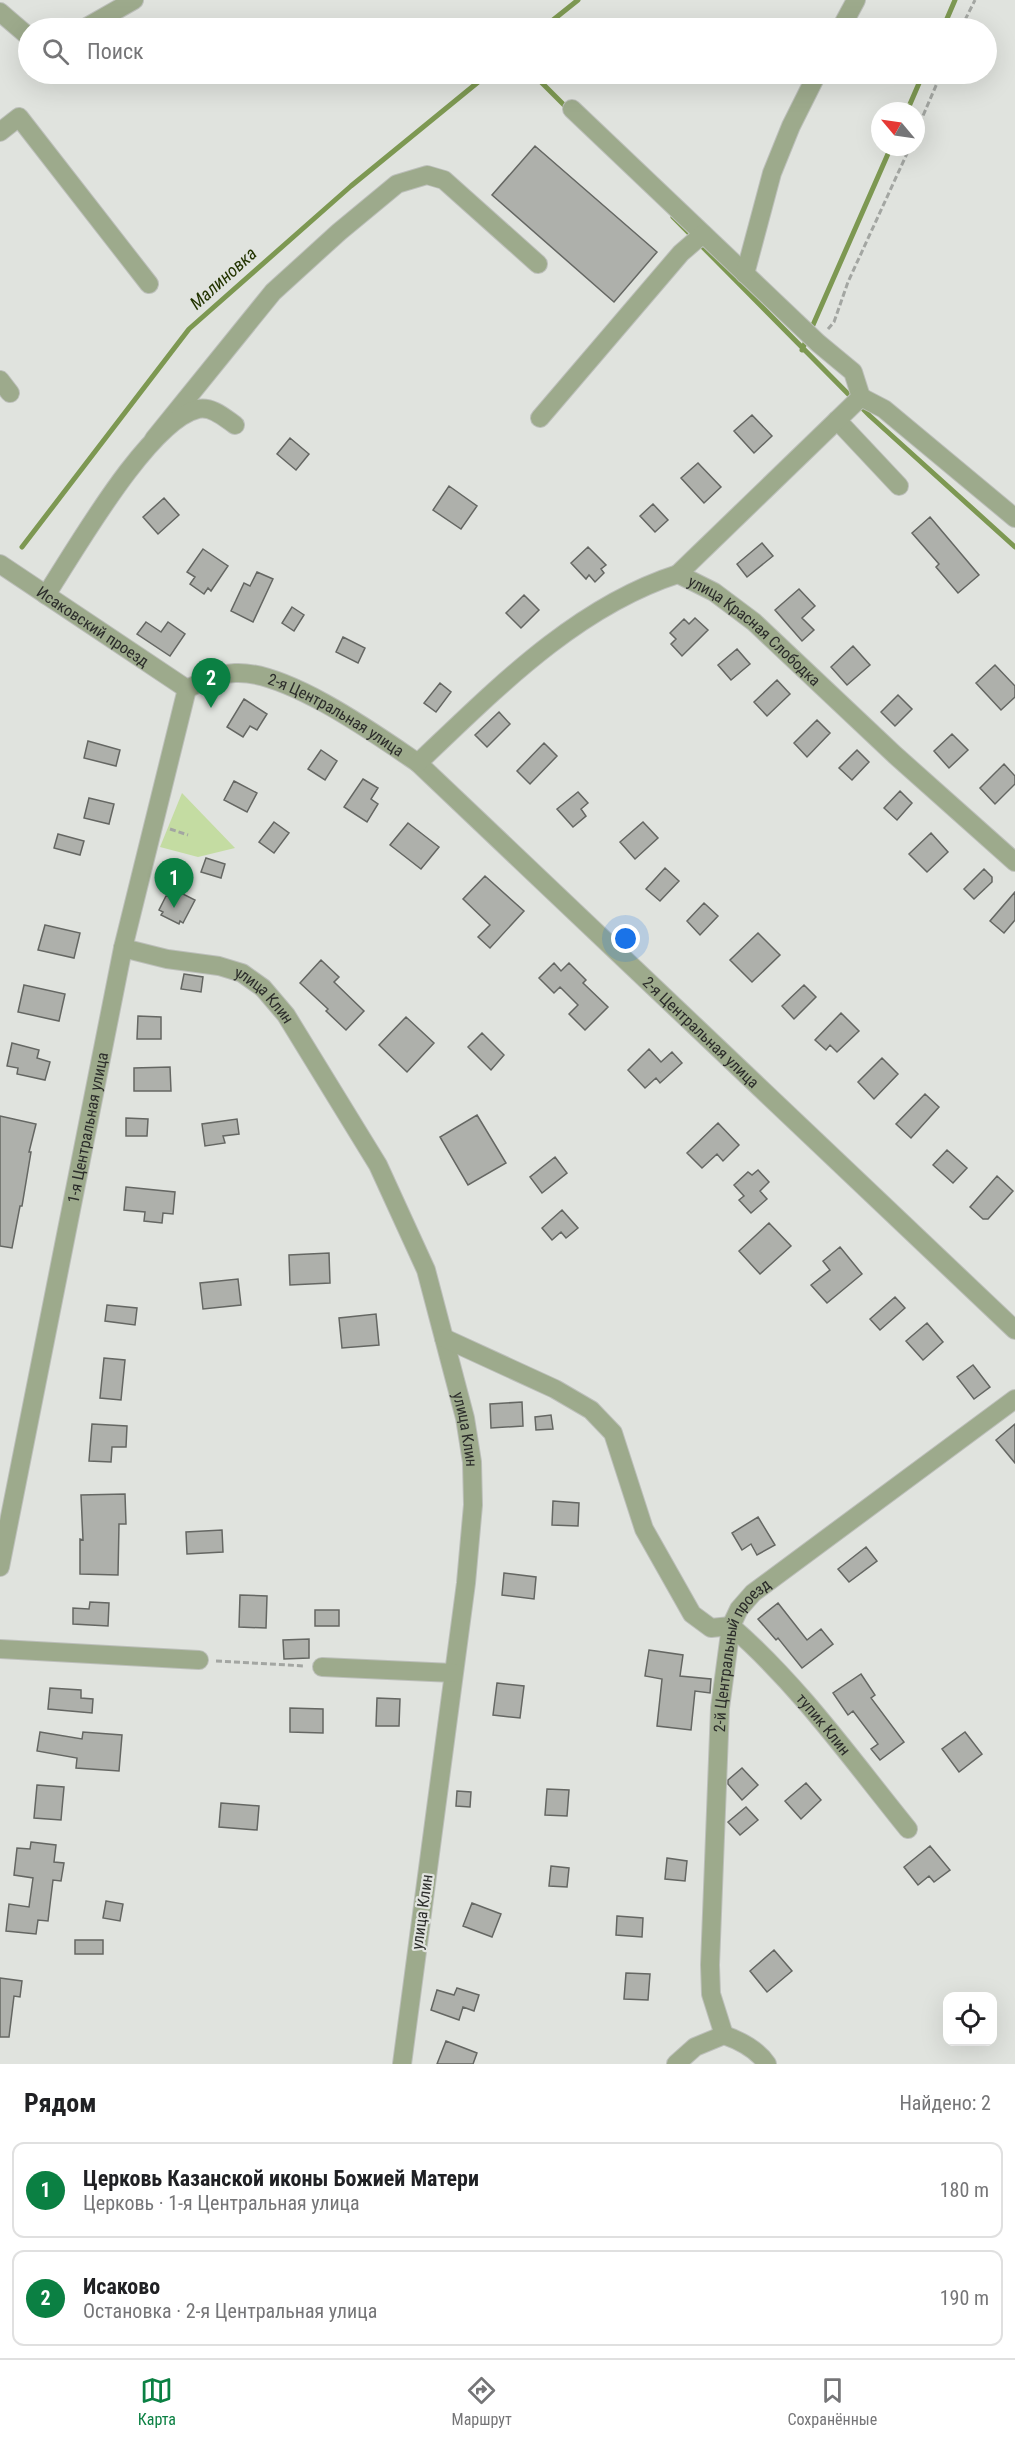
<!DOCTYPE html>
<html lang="ru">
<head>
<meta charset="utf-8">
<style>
  :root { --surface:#fff; --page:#f2f2f2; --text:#202124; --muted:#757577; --line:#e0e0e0; --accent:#0b8043 }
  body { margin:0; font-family:"Roboto Condensed",sans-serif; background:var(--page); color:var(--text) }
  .controls { position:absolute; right:18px; bottom:18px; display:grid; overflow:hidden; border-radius:12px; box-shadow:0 6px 24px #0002 }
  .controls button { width:54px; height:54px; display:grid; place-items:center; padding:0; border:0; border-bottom:2px solid var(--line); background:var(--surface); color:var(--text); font:30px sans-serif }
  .compass { position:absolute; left:871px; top:102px; width:54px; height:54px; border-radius:50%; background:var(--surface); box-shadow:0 6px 24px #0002; rotate:299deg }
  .you { position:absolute; left:626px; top:939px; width:21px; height:21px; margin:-15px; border:4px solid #fff; border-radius:50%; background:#1a73e8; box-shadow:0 0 0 9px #1a73e833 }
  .badge { display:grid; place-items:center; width:39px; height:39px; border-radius:50%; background:var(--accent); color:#fff; font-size:20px; font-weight:700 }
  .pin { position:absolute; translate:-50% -50px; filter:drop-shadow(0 2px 3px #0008) }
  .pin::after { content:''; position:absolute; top:32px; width:21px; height:18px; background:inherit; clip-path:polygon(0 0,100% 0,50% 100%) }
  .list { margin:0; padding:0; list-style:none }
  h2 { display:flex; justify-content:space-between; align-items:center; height:78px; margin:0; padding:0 24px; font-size:26px }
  h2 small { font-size:20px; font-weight:400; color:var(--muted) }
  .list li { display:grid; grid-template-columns:39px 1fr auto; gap:18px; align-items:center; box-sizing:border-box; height:96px; margin:0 12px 12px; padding:0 12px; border:2px solid var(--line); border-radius:12px }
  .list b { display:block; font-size:22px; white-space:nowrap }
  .list p { margin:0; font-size:20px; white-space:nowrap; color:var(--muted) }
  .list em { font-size:20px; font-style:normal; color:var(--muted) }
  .icon { flex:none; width:33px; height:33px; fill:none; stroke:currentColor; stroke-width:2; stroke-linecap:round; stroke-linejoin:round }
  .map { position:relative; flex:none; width:1015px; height:2064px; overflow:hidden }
  .search { position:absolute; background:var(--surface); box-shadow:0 6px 24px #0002; left:18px; right:18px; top:18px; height:66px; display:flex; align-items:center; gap:15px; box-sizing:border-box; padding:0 21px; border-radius:33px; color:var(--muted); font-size:22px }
  .sheet { height:294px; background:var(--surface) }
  nav { display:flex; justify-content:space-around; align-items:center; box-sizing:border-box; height:84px; border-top:2px solid var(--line); background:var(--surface); font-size:16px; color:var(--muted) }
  nav a { display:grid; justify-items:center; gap:3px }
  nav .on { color:var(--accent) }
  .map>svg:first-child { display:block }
  .green { fill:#c4dca2 }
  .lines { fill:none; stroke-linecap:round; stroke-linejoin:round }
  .stream { stroke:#7d9852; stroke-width:5 }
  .building { fill:#aeb0ab; stroke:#656763; stroke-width:1.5 }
  .minor-casing { stroke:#bcbfba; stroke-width:20 }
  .path { stroke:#a3a6a2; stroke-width:3; stroke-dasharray:6 3; stroke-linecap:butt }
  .minor { stroke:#9daa8c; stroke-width:18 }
  .labels { text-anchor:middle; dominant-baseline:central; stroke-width:4.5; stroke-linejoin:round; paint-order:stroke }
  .street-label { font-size:16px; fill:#2c2d2b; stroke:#e0e3de }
  .water-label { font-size:18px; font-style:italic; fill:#233400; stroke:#e0e3de }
</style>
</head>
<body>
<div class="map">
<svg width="1015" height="2064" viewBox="0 0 1015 2064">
  <rect width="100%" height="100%" fill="#e0e3de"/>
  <!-- green -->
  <path class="green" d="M182 793 235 848 198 857 160 847Z"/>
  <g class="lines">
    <!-- stream -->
    <path class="stream" d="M543 28 578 0
      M943 28 955 0
      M533 74 568 109
      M907 111 923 74
      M673 217 870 416 1015 547
      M802 350 891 147
      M22 547 189 329 351 186 488 74"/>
  </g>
  <!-- building -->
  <path class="building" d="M535 146 657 252 614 302 492 195Z
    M752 415 772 436 754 453 734 431Z
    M290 438 309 454 296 470 277 454Z
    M698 463 721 487 704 503 681 478Z
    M449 486 477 506 461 529 433 510Z
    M164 498 179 515 158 534 143 517Z
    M653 504 668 520 655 532 640 516Z
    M930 517 979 575 958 593 936 567 939 564 912 533Z
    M762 543 773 556 747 577 737 564Z
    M588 547 606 565 601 569 604 573 595 582 589 575 586 579 571 563Z
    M203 549 228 566 211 591 208 588 204 594 190 584 195 577 187 572Z
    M257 572 273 579 253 622 231 611 244 583 250 586Z
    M799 589 815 606 802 618 814 630 802 641 775 610Z
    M524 595 539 610 521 628 506 613Z
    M292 607 304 615 294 631 282 623Z
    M695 618 708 630 682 656 671 644 676 639 670 633 684 619 689 624Z
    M146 622 161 632 168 622 185 634 170 656 137 634Z
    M343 637 365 648 358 663 336 652Z
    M853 646 870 665 847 685 831 667Z
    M737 649 750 664 731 680 718 665Z
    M995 665 1015 686V697L1001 710 976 683Z
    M777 680 790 694 767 716 754 702Z
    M440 683 451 692 436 712 424 703Z
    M898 695 912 709 895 726 881 712Z
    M244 699 267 714 257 730 250 726 243 737 227 727Z
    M499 712 510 724 487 747 475 735Z
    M817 720 830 733 807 757 794 743Z
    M952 734 968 750 949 768 934 751Z
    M88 741 120 750 116 766 84 758Z
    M544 743 557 756 530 784 517 771Z
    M321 750 337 761 325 780 308 769Z
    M857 750 869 762 852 780 839 768Z
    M1004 764 1015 776V784L995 804 980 788Z
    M363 779 378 788 371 799 378 804 367 822 344 807Z
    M234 781 257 793 247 812 224 800Z
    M900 791 912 803 897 820 884 808Z
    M578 792 588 803 581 809 586 816 573 827 557 809Z
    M89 798 114 804 109 824 84 818Z
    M274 822 289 833 274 853 259 842Z
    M643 822 658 838 635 859 620 842Z
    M408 823 439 847 421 869 390 845Z
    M931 833 948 852 927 872 909 854Z
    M58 834 84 841 80 855 54 848Z
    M206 858 225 864 221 878 201 872Z
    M665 868 679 881 660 901 646 889Z
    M984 869 992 877V882L974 899 964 889Z
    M485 876 524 911 490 948 478 937 490 925 463 899Z
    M177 891 195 900 183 923 180 921 179 924 161 915 163 912 159 910 166 896 174 897Z
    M1015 892V920L1004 933 990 921Z
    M704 903 718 916 700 935 687 921Z
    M45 925 80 933 74 958 38 950Z
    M758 933 780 955 752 982 730 960Z
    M321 960 339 977 334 982 364 1011 346 1030 326 1011 328 1009 300 983Z
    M554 963 561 971 569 963 586 980 583 983 608 1007 585 1030 569 1014 578 1005 560 987 554 993 539 978Z
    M184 974 203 977 201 992 181 989Z
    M24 985 65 994 59 1021 18 1012Z
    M804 985 816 997 794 1019 782 1006Z
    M841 1013 859 1031 837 1052 830 1045 826 1050 815 1040Z
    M138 1016 161 1017V1039H137Z
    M406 1017 434 1043 407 1072 379 1045Z
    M482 1033 504 1055 491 1070 468 1047Z
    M12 1043 39 1050 37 1058 50 1062 45 1080 17 1074 18 1068 7 1066Z
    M649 1049 661 1062 672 1052 682 1063 660 1083 656 1078 645 1088 628 1070Z
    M882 1058 898 1074 874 1099 858 1082Z
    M170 1067 171 1091H134V1068Z
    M925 1094 939 1107 911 1138 896 1124Z
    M477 1115 506 1163 468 1185 440 1137Z
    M0 1116 36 1124 29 1152H31L22 1206H20L12 1248 0 1246Z
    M126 1118 148 1119 147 1136H126Z
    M237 1119 239 1134 223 1136 225 1143 205 1146 202 1124Z
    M718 1123 739 1145 723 1161 717 1154 702 1168 687 1153Z
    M947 1150 967 1168 953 1183 933 1165Z
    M555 1157 567 1173 542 1193 530 1177Z
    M758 1170 769 1182 760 1191 767 1199 751 1213 739 1200 744 1196 734 1185 748 1172 752 1175Z
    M997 1176 1013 1191 988 1219H983L970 1207Z
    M126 1187 175 1192 173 1214 163 1213 162 1223 144 1221 145 1212 124 1210Z
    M562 1210 578 1228 566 1238 561 1232 552 1240 542 1228Z
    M769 1223 791 1246 760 1274 739 1251Z
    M840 1247 862 1274 827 1303 811 1285 830 1270 823 1261Z
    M329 1253 330 1283 290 1285 289 1255Z
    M238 1279 241 1305 203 1309 200 1283Z
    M895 1297 905 1308 880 1330 870 1319Z
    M107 1305 137 1308 135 1325 105 1321Z
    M376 1314 379 1345 342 1348 339 1318Z
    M927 1323 943 1342 923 1360 906 1341Z
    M104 1358 125 1360 121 1400 100 1398Z
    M973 1365 990 1387 974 1399 957 1377Z
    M522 1402 523 1426 491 1428 490 1404Z
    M551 1415 553 1429 536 1430 535 1417Z
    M92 1424 127 1426 126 1447H112L111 1462 89 1461Z
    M1015 1424V1463L996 1440Z
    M125 1494 126 1524H119L118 1575 80 1574V1539L83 1540 81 1495Z
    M553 1501 579 1503 578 1526 552 1525Z
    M758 1517 775 1545 757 1555 751 1544 742 1550 732 1533Z
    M222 1530 223 1552 187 1554 186 1532Z
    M866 1547 877 1561 849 1582 838 1569Z
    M504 1573 536 1577 534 1599 502 1595Z
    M240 1595 267 1596 266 1628 239 1627Z
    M90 1602 109 1603 108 1626 73 1624V1608L89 1609Z
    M778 1603 807 1640 821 1629 833 1644 802 1668 778 1638 776 1640 758 1619Z
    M315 1610H339V1626H315Z
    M309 1639V1658L284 1659 283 1640Z
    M649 1650 683 1655 680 1676 711 1679 710 1693 695 1691 691 1730 657 1726 662 1679 645 1676Z
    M861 1674 875 1695 871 1698 904 1742 880 1760 871 1749 878 1744 853 1711 848 1715 833 1693Z
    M497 1683 524 1686 520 1718 493 1715Z
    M50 1688 81 1690V1698L93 1699 92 1713 48 1709Z
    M377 1698 400 1699 399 1726H376Z
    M290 1708 323 1709V1733L290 1732Z
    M40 1732 82 1739 83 1732 122 1735 119 1771 76 1768 77 1758 37 1751Z
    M965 1732 982 1754 959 1772 942 1749Z
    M742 1768 758 1785 742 1800 728 1784V1780Z
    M806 1783 821 1800 801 1819 785 1801Z
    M37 1785 64 1787 61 1820 34 1818Z
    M547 1789 569 1790 567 1816 545 1815Z
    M457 1791 471 1792 470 1807 456 1806Z
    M221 1803 259 1806 257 1830 219 1827Z
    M746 1807 758 1820 740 1835 728 1822Z
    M31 1842 56 1845 54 1862 64 1863 61 1881 53 1880 48 1921 38 1920 36 1934 6 1931 9 1904 29 1907 33 1878 14 1875 17 1848 30 1849Z
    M930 1846 950 1870 934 1882 929 1876 918 1885 904 1867Z
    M667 1858 687 1861 685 1881 665 1879Z
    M551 1866 569 1868 567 1887 549 1886Z
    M106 1901 123 1904 120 1921 103 1918Z
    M472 1903 501 1914 492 1937 463 1926Z
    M617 1916 643 1918 642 1937 616 1935Z
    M75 1940H103V1954H75Z
    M774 1950 792 1971 767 1992 750 1971Z
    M626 1973 650 1974 648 2000 624 1999Z
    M0 1978 22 1981 20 1997 14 1996 9 2037H0Z
    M457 1988 479 1995 474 2011 463 2007 459 2020 431 2010 437 1990 454 1995Z
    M446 2041 477 2053 473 2064H437Z"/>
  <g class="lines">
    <!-- minor casing -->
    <g class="minor-casing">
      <g id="minor">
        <path d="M0 12 28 36"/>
        <path d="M85 28 134 0"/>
        <path d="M841 28 856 0"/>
        <path d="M572 109 818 343 853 372 861 397"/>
        <path d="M0 132 19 117 149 284"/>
        <path d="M745 274 772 173 791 126 817 74"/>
        <path d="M0 380 10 393"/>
        <path d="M540 418 681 253 703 234"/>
        <path d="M837 420 899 486"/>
        <path d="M154 439 273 292 339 232 397 184 427 175 444 180 538 264"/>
        <path id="s1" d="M0 564 187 689"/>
        <path d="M678 574 861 397 884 409 1015 518"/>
        <path d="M46 595C75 551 148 421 198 409 212 406 225 418 235 425"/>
        <path id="s2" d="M187 689C203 681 217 674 235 673 286 670 377 735 418 763L1015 1330"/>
        <path id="s3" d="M418 763C494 691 575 607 678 574L714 592 754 622 895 755 1015 862"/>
        <path id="s4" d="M123 948 167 959 219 966 242 973 263 988 286 1015 378 1165 426 1270 465 1418 472 1462 473 1505 466 1583 402 2064"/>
        <path id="s5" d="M444 1338 555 1389 591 1410 613 1433 644 1529 692 1614 711 1628 731 1626C799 1685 852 1760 908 1829"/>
        <path id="s6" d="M0 1567 123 948 187 689"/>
        <path d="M0 1649 199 1660"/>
        <path d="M322 1667 453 1673"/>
        <path id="s7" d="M724 2035 711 1994 710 1965 720 1708 731 1626 739 1609 753 1593 1015 1399"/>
        <path d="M676 2064 695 2047 724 2035C741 2041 757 2049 767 2064"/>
      </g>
    </g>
    <!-- path -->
    <path class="path" d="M961 28 975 0
      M916 132 941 74
      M828 329 834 322 848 282 910 147
      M170 829 188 835
      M216 1661 305 1666"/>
    <!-- minor -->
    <use href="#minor" class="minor"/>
  </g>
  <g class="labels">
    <!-- street labels -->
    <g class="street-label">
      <text stroke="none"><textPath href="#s1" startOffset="112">Исаковский проезд</textPath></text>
      <text stroke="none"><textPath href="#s3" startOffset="420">улица Красная Слободка</textPath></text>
      <text stroke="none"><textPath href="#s2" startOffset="162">2-я Центральная улица</textPath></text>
      <text stroke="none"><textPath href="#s4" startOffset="153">улица Клин</textPath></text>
      <text stroke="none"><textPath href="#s2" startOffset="648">2-я Центральная улица</textPath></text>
      <text stroke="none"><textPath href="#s6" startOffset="448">1-я Центральная улица</textPath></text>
      <text stroke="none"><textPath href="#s4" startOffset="639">улица Клин</textPath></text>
      <text stroke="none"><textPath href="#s7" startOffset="388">2-й Центральный проезд</textPath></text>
      <text stroke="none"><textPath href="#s5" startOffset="573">тупик Клин</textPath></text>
      <text transform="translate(422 1912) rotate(-82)">улица Клин</text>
    </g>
    <!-- water labels -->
    <g class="water-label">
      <text transform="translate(223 278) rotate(-42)">Малиновка</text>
    </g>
  </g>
</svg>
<div class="controls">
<button><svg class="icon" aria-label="locate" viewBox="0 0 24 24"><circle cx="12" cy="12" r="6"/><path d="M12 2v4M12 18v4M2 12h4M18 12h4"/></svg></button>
</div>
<svg class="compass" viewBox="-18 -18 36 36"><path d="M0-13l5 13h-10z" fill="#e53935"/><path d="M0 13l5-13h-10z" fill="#757577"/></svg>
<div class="you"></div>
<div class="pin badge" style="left:174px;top:908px">1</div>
<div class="pin badge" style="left:211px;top:708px">2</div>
<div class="search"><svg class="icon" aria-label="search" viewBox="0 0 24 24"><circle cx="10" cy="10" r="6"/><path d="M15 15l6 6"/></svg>Поиск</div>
</div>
<section class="sheet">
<h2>Рядом<small>Найдено: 2</small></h2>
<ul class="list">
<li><span class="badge">1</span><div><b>Церковь Казанской иконы Божией Матери</b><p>Церковь · 1-я Центральная улица</p></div><em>180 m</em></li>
<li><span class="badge">2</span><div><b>Исаково</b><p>Остановка · 2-я Центральная улица</p></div><em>190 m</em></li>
</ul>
</section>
<nav>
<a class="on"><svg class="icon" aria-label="map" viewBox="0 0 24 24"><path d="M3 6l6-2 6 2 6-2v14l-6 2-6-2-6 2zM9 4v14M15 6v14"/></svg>Карта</a>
<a><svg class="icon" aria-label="directions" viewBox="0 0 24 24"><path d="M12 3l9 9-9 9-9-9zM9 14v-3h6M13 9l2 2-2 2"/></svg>Маршрут</a>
<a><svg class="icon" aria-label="saved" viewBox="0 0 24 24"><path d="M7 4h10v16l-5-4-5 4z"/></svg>Сохранённые</a>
</nav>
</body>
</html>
